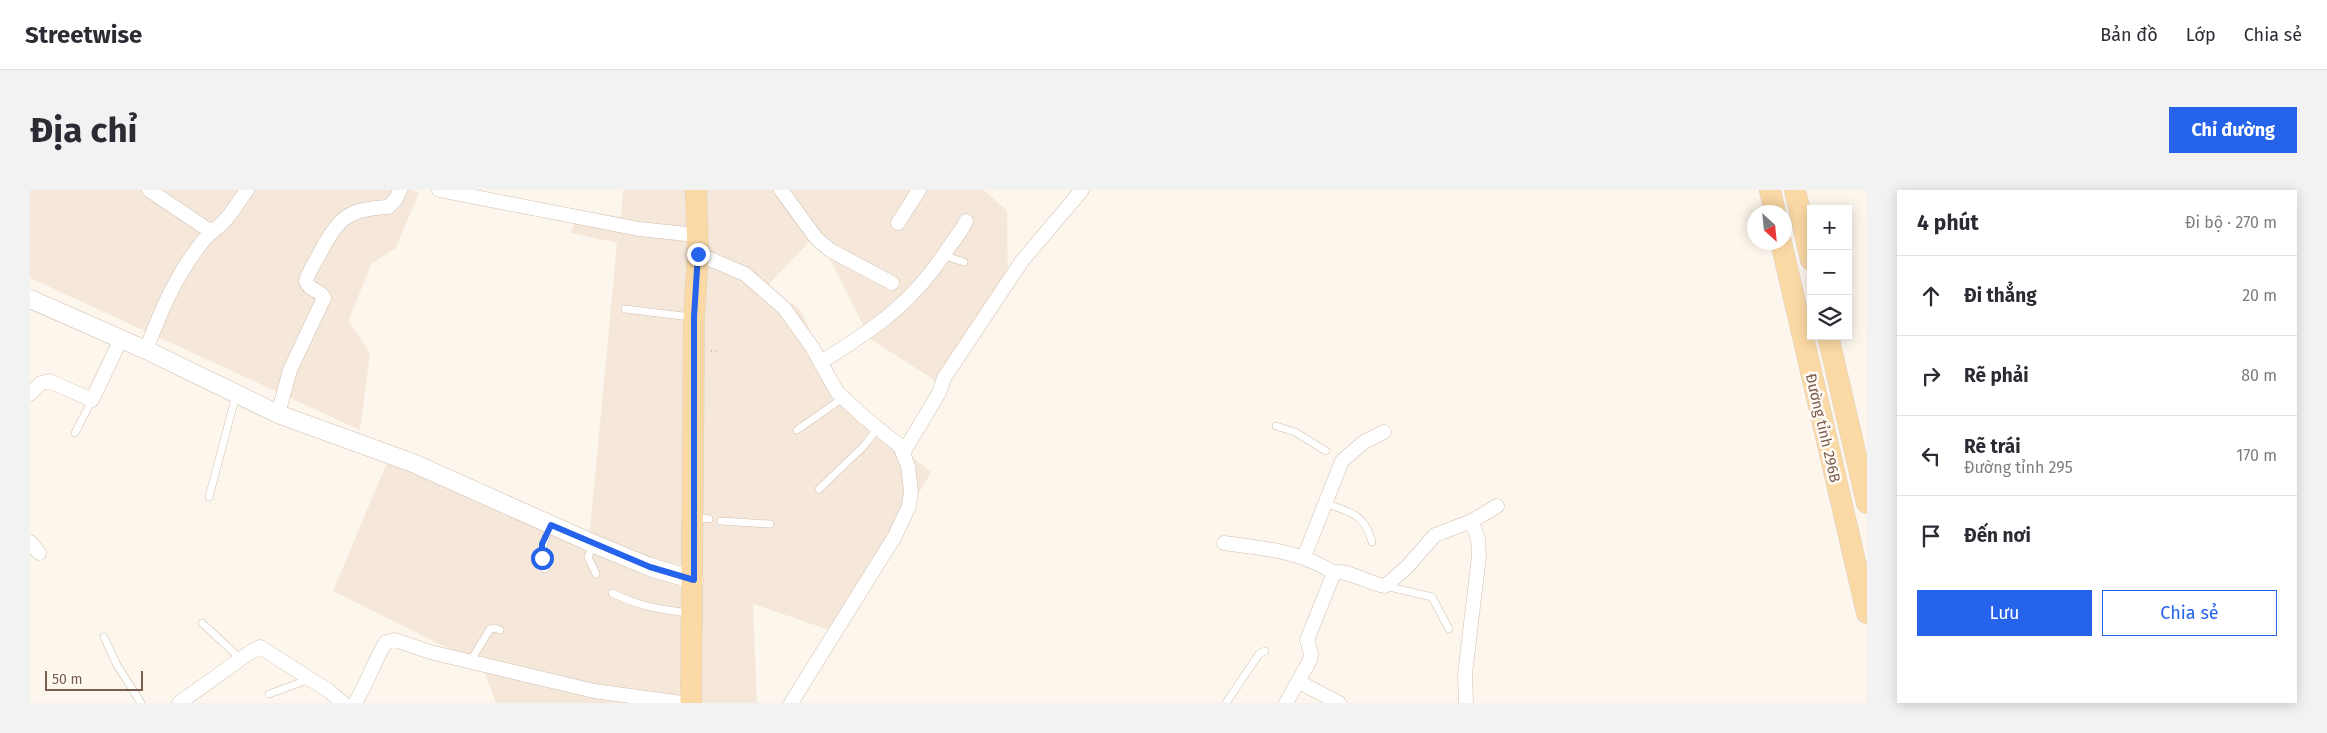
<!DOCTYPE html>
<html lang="vi">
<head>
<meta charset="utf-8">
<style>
  :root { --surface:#fff; --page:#f2f2f3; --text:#2b2b33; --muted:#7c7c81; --line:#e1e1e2; --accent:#2563eb }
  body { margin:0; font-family:"Fira Sans",sans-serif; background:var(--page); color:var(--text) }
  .controls { position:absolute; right:15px; top:15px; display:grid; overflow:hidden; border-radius:0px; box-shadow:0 2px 12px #0003 }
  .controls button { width:45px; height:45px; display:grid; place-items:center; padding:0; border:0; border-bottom:1px solid var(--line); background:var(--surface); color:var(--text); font:25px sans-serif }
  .compass { position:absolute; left:1717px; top:15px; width:45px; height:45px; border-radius:50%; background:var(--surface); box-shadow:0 2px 12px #0003; rotate:153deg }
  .scale { position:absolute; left:15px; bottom:12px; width:98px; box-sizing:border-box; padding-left:5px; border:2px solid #7a5c4d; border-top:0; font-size:14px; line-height:18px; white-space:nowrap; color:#7a5c4d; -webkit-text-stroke:4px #fffaf3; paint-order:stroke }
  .stop { position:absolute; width:15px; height:15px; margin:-11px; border:4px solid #2563eb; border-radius:50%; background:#fff }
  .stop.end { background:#2563eb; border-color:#fff; box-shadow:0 1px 5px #0008 }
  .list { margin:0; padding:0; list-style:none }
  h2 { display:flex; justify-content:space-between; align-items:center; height:65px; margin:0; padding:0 20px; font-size:21px }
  h2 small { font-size:16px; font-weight:400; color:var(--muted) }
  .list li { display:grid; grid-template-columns:32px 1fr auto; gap:15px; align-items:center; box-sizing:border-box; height:80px; padding:0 20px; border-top:1px solid var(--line) }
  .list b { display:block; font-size:19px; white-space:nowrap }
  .list p { margin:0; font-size:16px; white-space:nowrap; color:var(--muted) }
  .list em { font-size:16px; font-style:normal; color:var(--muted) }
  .actions { display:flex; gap:10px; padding:15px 20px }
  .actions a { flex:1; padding:11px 0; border:1px solid var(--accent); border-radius:0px; text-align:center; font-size:18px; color:var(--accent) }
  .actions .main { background:var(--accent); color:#fff }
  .icon { flex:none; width:28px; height:28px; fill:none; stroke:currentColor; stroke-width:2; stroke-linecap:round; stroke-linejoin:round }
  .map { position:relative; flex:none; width:1837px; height:513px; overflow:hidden; border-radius:0px }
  header { display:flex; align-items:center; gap:30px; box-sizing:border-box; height:70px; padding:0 25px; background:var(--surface); border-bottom:1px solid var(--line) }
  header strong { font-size:24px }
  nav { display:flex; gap:28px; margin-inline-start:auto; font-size:18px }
  .intro { display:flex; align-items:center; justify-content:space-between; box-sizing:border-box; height:120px; padding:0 30px }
  h1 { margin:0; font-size:35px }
  .button { padding:12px 22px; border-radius:0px; background:var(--accent); color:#fff; font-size:18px; font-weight:700 }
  main { display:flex; gap:30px; padding:0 30px }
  aside { flex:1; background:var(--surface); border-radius:0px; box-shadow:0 2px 12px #0003 }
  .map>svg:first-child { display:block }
  .residential { fill:#f5e8da }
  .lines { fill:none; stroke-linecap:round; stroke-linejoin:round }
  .service-casing { stroke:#d1beb0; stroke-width:8 }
  .minor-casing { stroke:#d1beb0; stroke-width:15 }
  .tertiary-casing { stroke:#d1beb0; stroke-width:19 }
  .primary-casing { stroke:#dad1cd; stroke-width:22 }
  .path { stroke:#d9b8a5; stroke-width:2.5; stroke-dasharray:1 4; stroke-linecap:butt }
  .service { stroke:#fff; stroke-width:7 }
  .minor { stroke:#fff; stroke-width:14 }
  .tertiary { stroke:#fff; stroke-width:18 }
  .primary { stroke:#fbd9a5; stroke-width:21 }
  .route { stroke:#2563eb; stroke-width:6 }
  .labels { text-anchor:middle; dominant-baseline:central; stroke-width:5; stroke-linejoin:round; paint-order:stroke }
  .street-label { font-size:15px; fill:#7a5c4d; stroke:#fffaf3 }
</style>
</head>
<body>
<header>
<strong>Streetwise</strong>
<nav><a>Bản đồ</a><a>Lớp</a><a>Chia sẻ</a></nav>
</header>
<div class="intro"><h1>Địa chỉ</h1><a class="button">Chỉ đường</a></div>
<main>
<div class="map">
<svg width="1837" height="513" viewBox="0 0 1837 513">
  <rect width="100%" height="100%" fill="#fdf6ec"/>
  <!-- residential -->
  <path class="residential" d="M0 0H382L389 3 366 58 342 73 318 131 340 163 330 240 0 88Z
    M593 0H954L977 21 978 91 909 193 840 149 787 44 735 98 769 118 818 216 901 282 808 443 723 414 727 513H466L452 475 303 401 361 263 559 350 587 53 541 43 548 20 591 27Z"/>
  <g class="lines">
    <!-- service casing -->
    <g class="service-casing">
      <path id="service" d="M915 66 934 72
        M595 119 661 127
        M1246 236 1265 242 1296 261
        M767 240 813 208
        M45 243 62 210
        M789 299 832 258 848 238
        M179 307 206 205
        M1295 313C1320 323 1334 322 1342 352
        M664 327 679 329
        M691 331 740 334
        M564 354 558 367 566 384
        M515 379C510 362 513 351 521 335
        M1355 396 1402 407 1419 439
        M582 403C608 416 632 420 660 423
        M172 433 211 469
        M74 447 87 475 111 513
        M440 472 460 439 464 438 470 440
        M239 504 280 489
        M1196 513 1229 464 1235 461"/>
    </g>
    <!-- minor casing -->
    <g class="minor-casing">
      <path id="minor" d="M119 0 180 41
        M409 0 609 39 666 45
        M751 0 786 48 800 60 862 93
        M868 33 889 0
        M668 64 715 84 754 118 782 157 807 202 835 228 870 256 878 276 881 301 879 316 865 346 761 513
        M116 160C130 123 145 87 170 55 178 43 188 39 197 28 204 20 210 9 217 0
        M791 172C846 138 884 112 919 57 925 48 932 41 936 31
        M0 204 11 193 19 191 62 210 91 149
        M248 224 260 180 294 108C291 100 279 101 276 91 279 81 285 72 290 63 309 28 317 19 358 17L366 9 370 0
        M873 263 909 203 914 188 992 71 1052 0
        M0 352 9 363
        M1194 353C1235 359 1268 360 1304 383
        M1274 367 1312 271 1334 252 1354 242
        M1269 492 1309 513
        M149 513 219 463 230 457 299 501 313 513
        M325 513C337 494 344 471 356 452L365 450 400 462 564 501 652 513
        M1256 513 1280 470 1281 464 1277 450 1304 383C1315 378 1341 395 1355 396L1377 377 1405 345 1442 331 1467 316
        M1436 513 1435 484 1449 366 1448 349 1442 331"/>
    </g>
    <!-- tertiary casing -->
    <g class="tertiary-casing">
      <path id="tertiary" d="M0 109 116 160 248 224 383 273 564 354 620 377 664 390"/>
    </g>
    <!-- primary casing -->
    <g class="primary-casing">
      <path id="primary" d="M1740 0 1745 22
        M1765 0 1781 70
        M1751 52 1837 423
        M1798 146 1837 313
        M661 513 664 127 668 64 666 0"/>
    </g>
    <!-- path -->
    <path class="path" d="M681 161 691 162"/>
    <!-- service -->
    <use href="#service" class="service"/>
    <!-- minor -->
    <use href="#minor" class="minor"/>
    <!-- tertiary -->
    <use href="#tertiary" class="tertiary"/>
    <!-- primary -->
    <use href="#primary" class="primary"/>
  </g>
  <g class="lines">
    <!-- route -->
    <path class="route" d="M512 368V354L521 335 620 377 664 390V127L668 64"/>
  </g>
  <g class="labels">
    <!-- street labels -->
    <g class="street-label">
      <text transform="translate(1793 238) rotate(77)">Đường tỉnh 296B</text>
    </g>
  </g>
</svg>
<div class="controls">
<button>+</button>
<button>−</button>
<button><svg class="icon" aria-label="layers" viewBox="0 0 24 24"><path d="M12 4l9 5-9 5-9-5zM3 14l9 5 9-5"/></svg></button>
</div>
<svg class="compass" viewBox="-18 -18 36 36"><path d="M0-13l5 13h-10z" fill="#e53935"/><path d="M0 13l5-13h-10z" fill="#7c7c81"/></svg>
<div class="scale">50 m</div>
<div class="stop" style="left:512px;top:368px"></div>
<div class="stop end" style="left:668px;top:64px"></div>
</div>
<aside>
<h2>4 phút<small>Đi bộ · 270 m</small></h2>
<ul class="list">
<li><svg class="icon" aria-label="ahead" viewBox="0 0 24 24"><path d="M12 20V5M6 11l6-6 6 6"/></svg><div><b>Đi thẳng</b></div><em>20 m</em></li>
<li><svg class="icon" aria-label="right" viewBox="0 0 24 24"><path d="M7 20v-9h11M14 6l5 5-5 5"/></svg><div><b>Rẽ phải</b></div><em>80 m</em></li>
<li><svg class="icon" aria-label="left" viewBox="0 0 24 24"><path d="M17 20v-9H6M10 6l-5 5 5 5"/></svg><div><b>Rẽ trái</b><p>Đường tỉnh 295</p></div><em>170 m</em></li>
<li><svg class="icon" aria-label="arrive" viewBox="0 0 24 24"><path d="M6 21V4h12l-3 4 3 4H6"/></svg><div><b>Đến nơi</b></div></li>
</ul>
<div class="actions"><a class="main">Lưu</a><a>Chia sẻ</a></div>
</aside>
</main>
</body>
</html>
